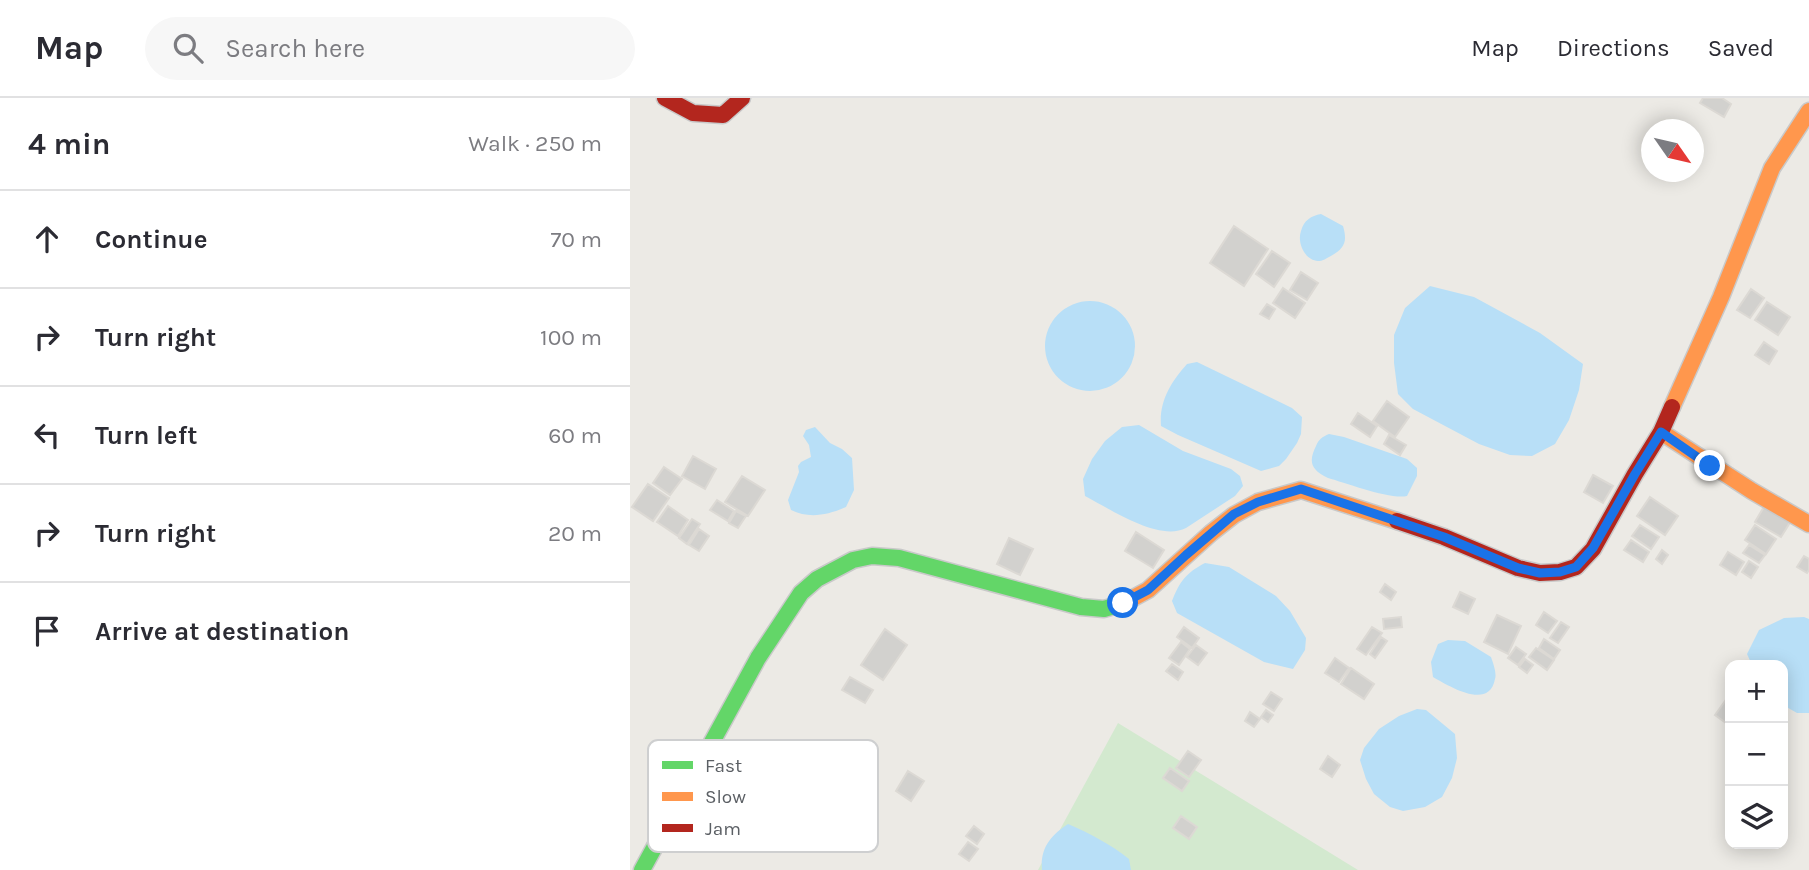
<!DOCTYPE html>
<html lang="en">
<head>
<meta charset="utf-8">
<style>
  :root { --surface:#fff; --page:#f7f7f7; --text:#2b2b33; --muted:#7c7c81; --line:#e1e1e2 }
  body { margin:0; font-family:Karla,sans-serif; background:var(--page); color:var(--text) }
  .controls { position:absolute; right:21px; bottom:21px; display:grid; overflow:hidden; border-radius:14px; box-shadow:0 4px 18px #0003 }
  .controls button { width:63px; height:63px; display:grid; place-items:center; padding:0; border:0; border-bottom:2px solid var(--line); background:var(--surface); color:var(--text); font:35px sans-serif }
  .compass { position:absolute; left:1011px; top:21px; width:63px; height:63px; border-radius:50%; background:var(--surface); box-shadow:0 4px 18px #0003; rotate:124deg }
  .stop { position:absolute; width:21px; height:21px; margin:-16px; border:5px solid #1a73e8; border-radius:50%; background:#fff }
  .stop.end { background:#1a73e8; border-color:#fff; box-shadow:0 2px 7px #0008 }
  .list { margin:0; padding:0; list-style:none }
  h2 { display:flex; justify-content:space-between; align-items:center; height:91px; margin:0; padding:0 28px; font-size:30px }
  h2 small { font-size:23px; font-weight:400; color:var(--muted) }
  .list li { display:grid; grid-template-columns:46px 1fr auto; gap:21px; align-items:center; box-sizing:border-box; height:98px; padding:0 28px; border-top:2px solid var(--line) }
  .list b { display:block; font-size:26px; white-space:nowrap }
  .list em { font-size:23px; font-style:normal; color:var(--muted) }
  .icon { flex:none; width:38px; height:38px; fill:none; stroke:currentColor; stroke-width:2; stroke-linecap:round; stroke-linejoin:round }
  .map { position:relative; flex:none; width:1179px; height:772px; overflow:hidden }
  header { display:flex; align-items:center; gap:42px; box-sizing:border-box; height:98px; padding:0 35px; background:var(--surface); border-bottom:2px solid var(--line) }
  header strong { font-size:33px }
  nav { display:flex; gap:38px; margin-inline-start:auto; font-size:24px }
  .search { width:490px; height:63px; background:var(--page); display:flex; align-items:center; gap:18px; box-sizing:border-box; padding:0 24px; border-radius:38px; color:var(--muted); font-size:26px }
  main { display:flex }
  aside { flex:1; background:var(--surface) }
  .map>svg:first-child { display:block }
  .green { fill:#d3e9cf }
  .water { fill:#b8dff7 }
  .building { fill:#d2d1ce; stroke:#dcd9d4; stroke-width:2 }
  .lines { fill:none; stroke-linecap:round; stroke-linejoin:round }
  .fast-casing { stroke:#c9c9c9; stroke-width:19 }
  .slow-casing { stroke:#c9c9c9; stroke-width:19 }
  .jam-casing { stroke:#c9c9c9; stroke-width:19 }
  .fast { stroke:#63d668; stroke-width:16 }
  .slow { stroke:#ff974d; stroke-width:16 }
  .jam { stroke:#b3261e; stroke-width:16 }
  .route { stroke:#1a73e8; stroke-width:9 }
  .key { fill:#fff; stroke:#cecfd0; stroke-width:2 }
  .key-label { font-size:19px; fill:#5b5f64 }
</style>
</head>
<body>
<header>
<strong>Map</strong>
<div class="search"><svg class="icon" aria-label="search" viewBox="0 0 24 24"><circle cx="10" cy="10" r="6"/><path d="M15 15l6 6"/></svg>Search here</div>
<nav><a>Map</a><a>Directions</a><a>Saved</a></nav>
</header>
<main>
<aside>
<h2>4 min<small>Walk · 250 m</small></h2>
<ul class="list">
<li><svg class="icon" aria-label="ahead" viewBox="0 0 24 24"><path d="M12 20V5M6 11l6-6 6 6"/></svg><div><b>Continue</b></div><em>70 m</em></li>
<li><svg class="icon" aria-label="right" viewBox="0 0 24 24"><path d="M7 20v-9h11M14 6l5 5-5 5"/></svg><div><b>Turn right</b></div><em>100 m</em></li>
<li><svg class="icon" aria-label="left" viewBox="0 0 24 24"><path d="M17 20v-9H6M10 6l-5 5 5 5"/></svg><div><b>Turn left</b></div><em>60 m</em></li>
<li><svg class="icon" aria-label="right" viewBox="0 0 24 24"><path d="M7 20v-9h11M14 6l5 5-5 5"/></svg><div><b>Turn right</b></div><em>20 m</em></li>
<li><svg class="icon" aria-label="arrive" viewBox="0 0 24 24"><path d="M6 21V4h12l-3 4 3 4H6"/></svg><div><b>Arrive at destination</b></div></li>
</ul>
</aside>
<div class="map">
<svg width="1179" height="772" viewBox="0 0 1179 772">
  <rect width="100%" height="100%" fill="#eceae5"/>
  <!-- green -->
  <path class="green" d="M488 625 728 772H408Z"/>
  <!-- water -->
  <path class="water" d="M691 116 713 128C718 145 714 151 699 159 695 161 693 163 688 163 674 162 667 144 671 133 674 122 681 118 691 116Z
    M800 188 844 199 910 235 953 266 949 292 939 322 925 346 902 358 880 357 849 346 783 311 768 296 764 265V237L775 210Z
    M415 248a45 45 0 1 1 90 0a45 45 0 1 1-90 0Z
    M567 264 662 310 672 319 671 336 667 345 656 361 649 368 631 373 548 337 531 328C529 303 541 284 557 266Z
    M509 327 553 353 601 371 610 378 613 388 605 398 556 430C529 444 480 411 455 398L453 381 462 361 475 343 492 329Z
    M185 329 200 345 212 351 222 360 224 392 216 409C198 417 179 421 161 412L158 402 169 374 168 368 171 364 181 359 179 347 173 338 176 332Z
    M699 336 714 339 777 361 787 370V378L777 398C761 402 716 385 698 380 681 372 678 364 686 348 689 341 692 339 699 336Z
    M575 465 599 469 646 498 660 513 676 540 675 552 663 571 634 564 547 515 542 503C550 483 556 475 575 465Z
    M1174 519 1179 521V615H1167L1153 607V567H1122L1117 556 1129 532 1154 520Z
    M818 542 835 543 861 559C863 565 867 575 865 581 859 613 819 588 803 579L801 564 808 546Z
    M787 611 796 612 825 636 827 660 822 680 812 699 795 709 773 713 760 709 744 696 736 681 730 662 734 650 749 631 769 618Z
    M438 726C461 736 480 746 499 761L501 772H412C410 750 421 737 438 726Z"/>
  <!-- building -->
  <path class="building" d="M1073 0H1092L1101 6 1094 19 1070 5Z
    M604 128 638 151 614 188 580 165Z
    M642 153 660 165 644 189 626 176Z
    M671 174 688 185 677 202 660 192Z
    M653 190 675 205 665 220 643 205Z
    M1121 191 1134 200 1120 220 1107 212Z
    M1137 204 1160 219 1148 237 1125 222Z
    M637 206 645 211 639 221 630 216Z
    M1134 244 1147 253 1139 266 1125 257Z
    M757 303 779 319 765 339 743 323Z
    M728 315 747 328 740 339 721 326Z
    M759 337 776 347 770 357 754 346Z
    M63 358 86 371 75 391 52 378Z
    M34 369 52 381 40 397 23 385Z
    M963 377 983 388 973 405 954 394Z
    M112 378 135 392 118 418 95 404Z
    M18 386 39 400 23 423 2 409Z
    M1020 399 1048 418 1035 437 1007 418Z
    M87 402 104 413 98 423 80 412Z
    M1135 407 1161 423 1151 439 1125 424Z
    M38 408 58 422 48 438 27 424Z
    M106 413 116 418 108 430 99 425Z
    M62 421 70 426 57 446 49 440Z
    M1010 427 1029 439 1021 451 1002 438Z
    M1125 427 1146 441 1136 456 1115 442Z
    M69 431 79 438 69 453 59 447Z
    M506 434 534 452 523 470 495 453Z
    M379 440 403 451 390 477 367 466Z
    M1001 442 1019 454 1013 464 994 452Z
    M1119 447 1135 457 1129 465 1113 455Z
    M1032 452 1038 457 1032 466 1026 461Z
    M1098 454 1114 464 1106 477 1090 467Z
    M1174 458 1179 461V472L1177 475 1167 469Z
    M1119 463 1128 469 1121 480 1112 474Z
    M755 486 766 494 761 502 750 494Z
    M830 494 845 501 838 516 823 509Z
    M914 514 927 523 918 535 906 527Z
    M867 517 891 528 878 556 854 544Z
    M771 519 772 529 754 531 753 521Z
    M931 524 939 529 928 545 920 540Z
    M554 529 569 540 562 550 547 539Z
    M742 529 752 535 736 557 727 551Z
    M255 531 277 547 253 582 231 567Z
    M751 539 757 543 745 560 740 556Z
    M914 541 930 552 924 561 909 550Z
    M551 544 560 551 549 567 539 560Z
    M566 547 577 555 568 567 557 559Z
    M886 549 896 556 888 567 878 560Z
    M906 550 924 562 917 572 899 559Z
    M705 560 719 570 709 584 695 575Z
    M895 561 903 567 897 575 889 569Z
    M542 566 553 574 548 582 536 573Z
    M721 570 744 586 734 601 711 586Z
    M220 579 243 592 235 605 212 592Z
    M641 594 652 601 644 613 633 606Z
    M1100 596V628L1085 617Z
    M636 612 643 617 638 624 631 619Z
    M620 614 630 621 624 629 615 623Z
    M558 653 571 662 559 679 546 670Z
    M698 658 710 667 702 679 690 671Z
    M540 670 559 683 552 693 533 680Z
    M278 673 294 683 281 703 266 693Z
    M551 718 567 729 559 741 543 730Z
    M344 728 354 736 347 746 336 738Z
    M338 744 348 751 339 763 329 756Z"/>
  <g class="lines">
    <!-- fast casing -->
    <g class="fast-casing">
      <path id="fast" d="M12 772 128 560 171 495 187 481 223 462 242 458 269 460 451 509 474 511 494 505"/>
    </g>
    <!-- slow casing -->
    <g class="slow-casing">
      <path id="slow" d="M1042 309 1091 199 1142 70 1179 13
        M1031 334 1122 393 1179 426
        M494 505 518 492 581 435 604 417 628 404 671 392 767 423"/>
    </g>
    <!-- jam casing -->
    <g class="jam-casing">
      <path id="jam" d="M35 0 63 15 93 17 112 0
        M767 423 814 439 888 470 910 475 930 474 946 469 963 451 1005 376 1031 334 1042 309"/>
    </g>
    <!-- fast -->
    <use href="#fast" class="fast"/>
    <!-- slow -->
    <use href="#slow" class="slow"/>
    <!-- jam -->
    <use href="#jam" class="jam"/>
  </g>
  <g class="lines">
    <!-- route -->
    <path class="route" d="M493 505 518 492 556 457 604 416 628 404 671 391 814 439 888 470 910 475 930 474 946 469 963 450 1005 376 1031 334 1080 368"/>
  </g>
  <!-- legend -->
  <rect x="18" y="642" width="230" height="112" rx="10" class="key"/>
  <rect x="32" y="663" width="31" height="8" fill="#63d668"/>
  <rect x="32" y="694" width="31" height="9" fill="#ff974d"/>
  <rect x="32" y="726" width="31" height="8" fill="#b3261e"/>
  <g class="key-label">
    <text x="75" y="674">Fast</text>
    <text x="75" y="705">Slow</text>
    <text x="75" y="737">Jam</text>
  </g>
</svg>
<div class="controls">
<button>+</button>
<button>−</button>
<button><svg class="icon" aria-label="layers" viewBox="0 0 24 24"><path d="M12 4l9 5-9 5-9-5zM3 14l9 5 9-5"/></svg></button>
</div>
<svg class="compass" viewBox="-18 -18 36 36"><path d="M0-13l5 13h-10z" fill="#e53935"/><path d="M0 13l5-13h-10z" fill="#7c7c81"/></svg>
<div class="stop" style="left:493px;top:505px"></div>
<div class="stop end" style="left:1080px;top:368px"></div>
</div>
</main>
</body>
</html>
